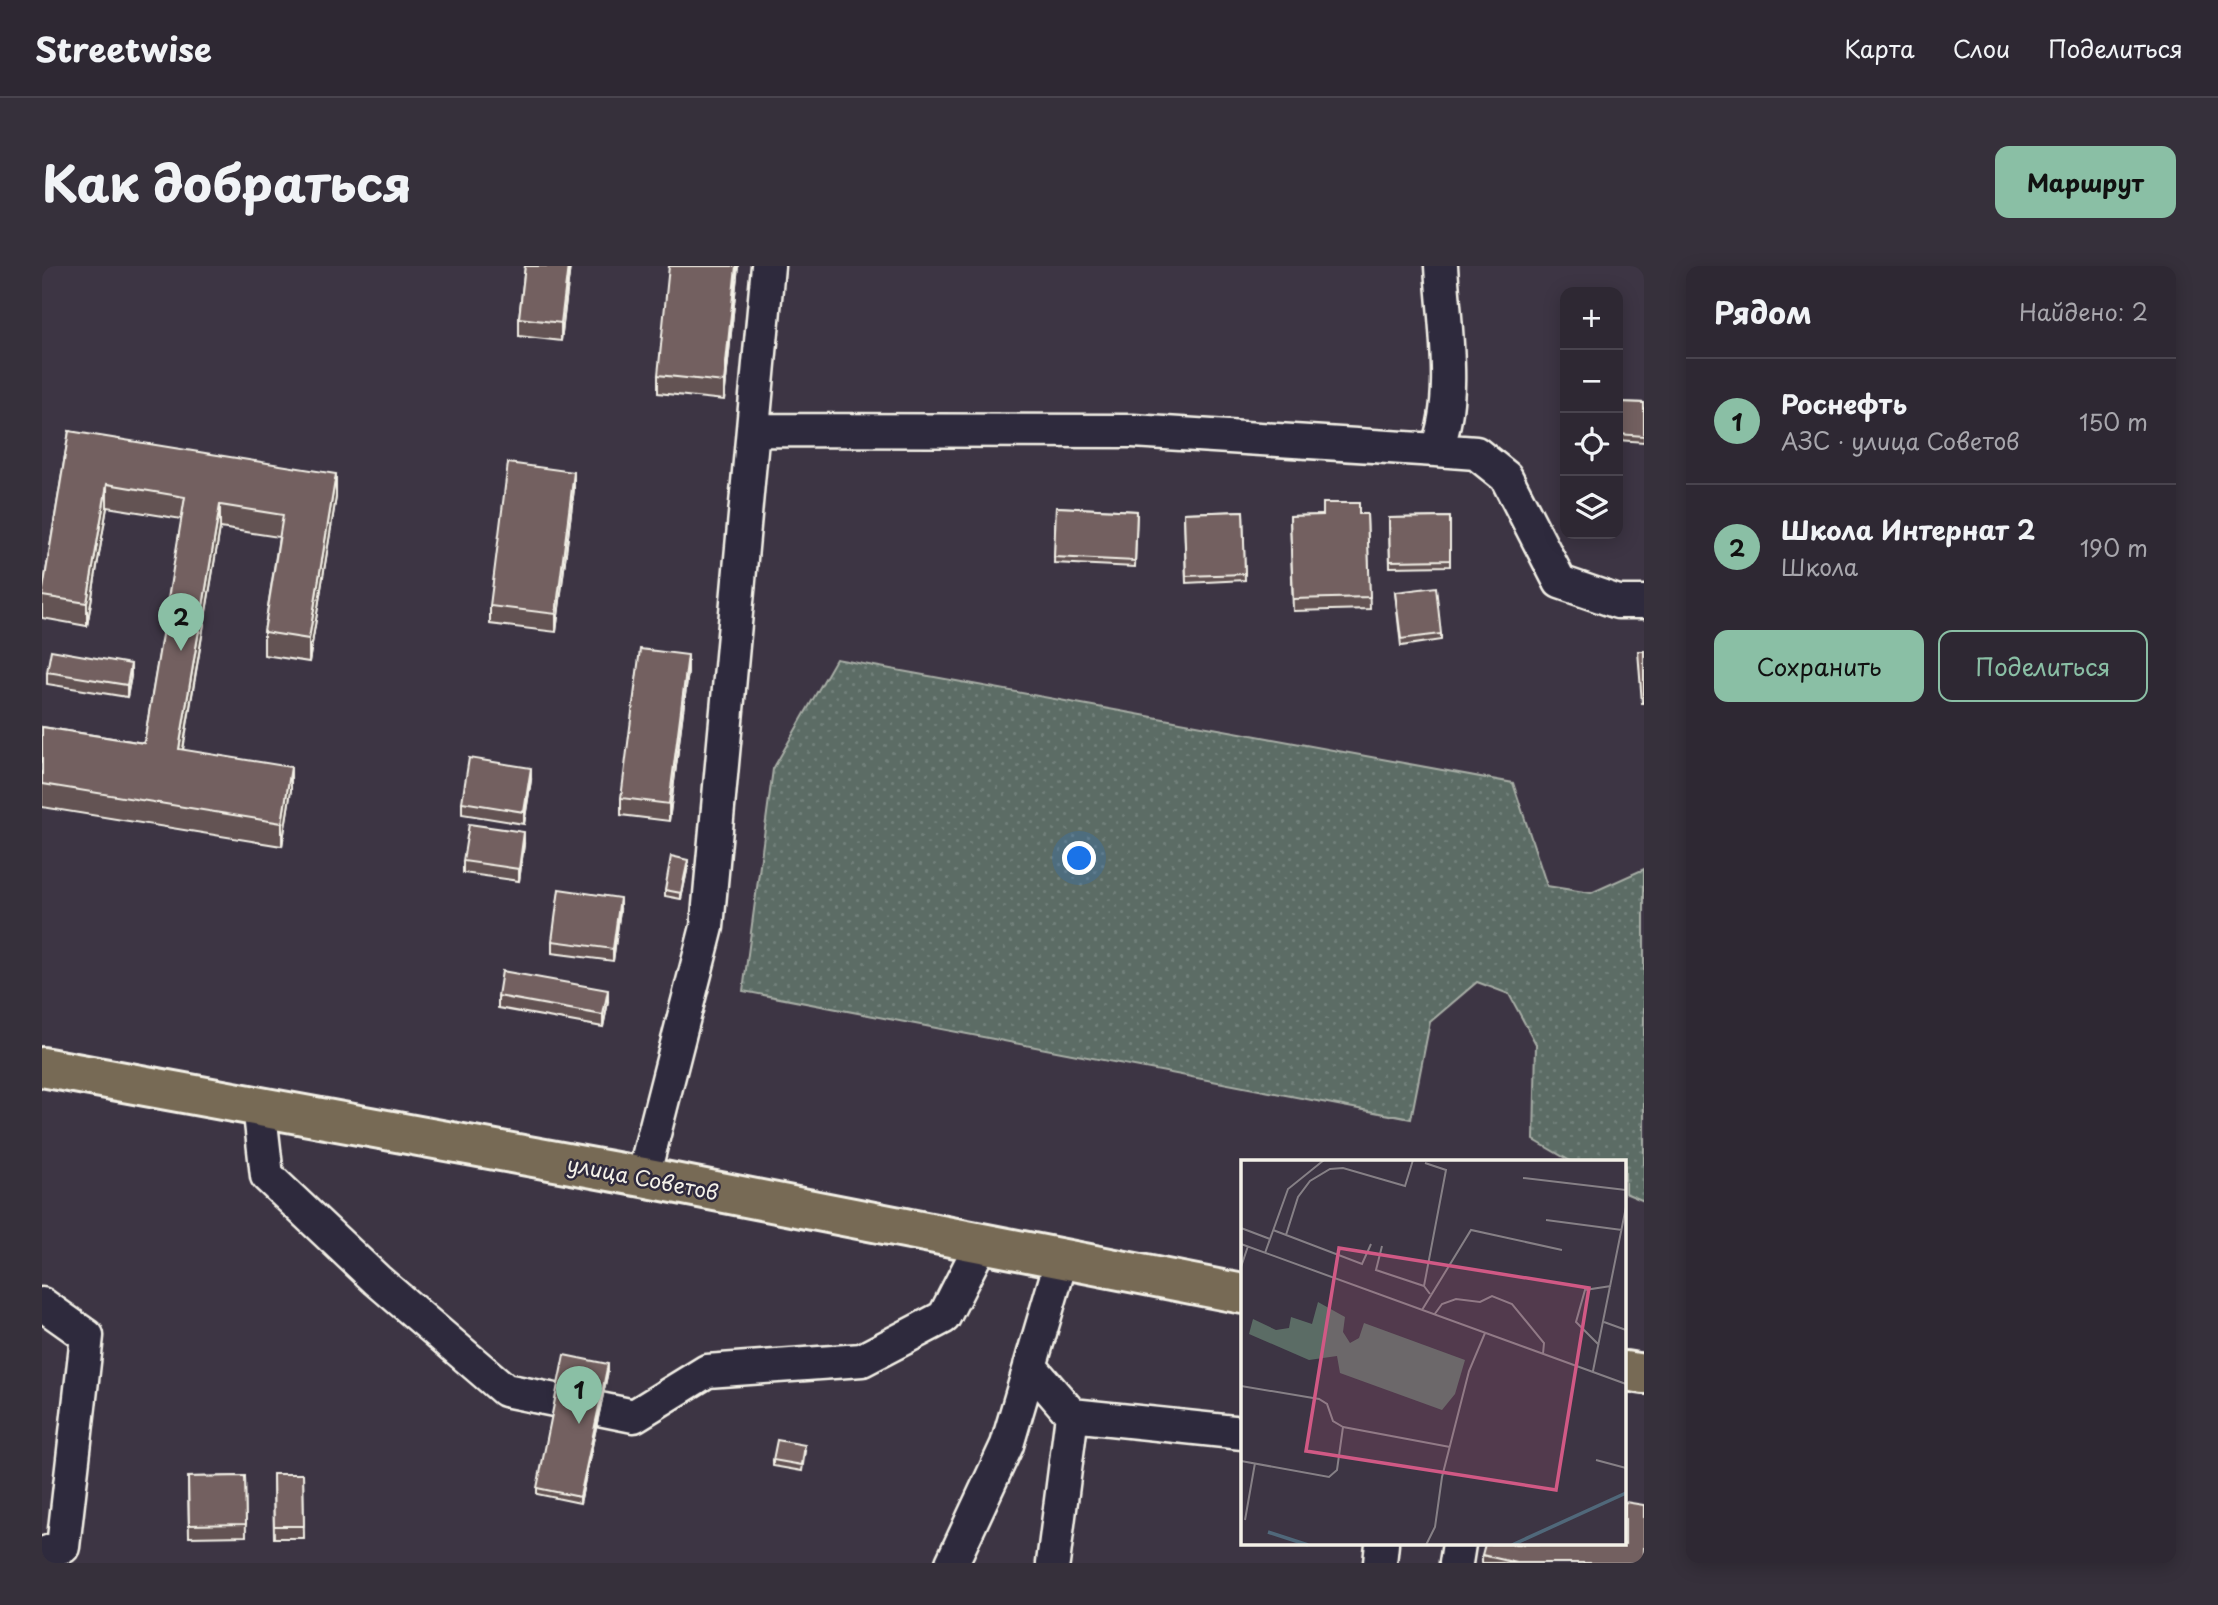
<!DOCTYPE html>
<html lang="ru">
<head>
<meta charset="utf-8">
<style>
  :root { --surface:#2e2833; --page:#36303b; --text:#f1f3f6; --muted:#a7a6ac; --line:#49444e; --accent:#8abfa5 }
  body { margin:0; font-family:"Playpen Sans",sans-serif; background:var(--page); color:var(--text) }
  .controls { position:absolute; right:21px; top:21px; display:grid; overflow:hidden; border-radius:14px; box-shadow:0 4px 18px #0003 }
  .controls button { width:63px; height:63px; display:grid; place-items:center; padding:0; border:0; border-bottom:2px solid var(--line); background:var(--surface); color:var(--text); font:35px sans-serif }
  .you { position:absolute; left:1038px; top:593px; width:24px; height:24px; margin:-18px; border:5px solid #fff; border-radius:50%; background:#1a73e8; box-shadow:0 0 0 10px #1a73e833 }
  .badge { display:grid; place-items:center; width:46px; height:46px; border-radius:50%; background:var(--accent); color:#111; font-size:23px; font-weight:700 }
  .pin { position:absolute; translate:-50% -58px; filter:drop-shadow(0 2px 4px #0008) }
  .pin::after { content:''; position:absolute; top:37px; width:24px; height:21px; background:inherit; clip-path:polygon(0 0,100% 0,50% 100%) }
  .list { margin:0; padding:0; list-style:none }
  h2 { display:flex; justify-content:space-between; align-items:center; height:91px; margin:0; padding:0 28px; font-size:30px }
  h2 small { font-size:23px; font-weight:400; color:var(--muted) }
  .list li { display:grid; grid-template-columns:46px 1fr auto; gap:21px; align-items:center; box-sizing:border-box; height:126px; padding:0 28px; border-top:2px solid var(--line) }
  .list b { display:block; font-size:26px; white-space:nowrap }
  .list p { margin:0; font-size:23px; white-space:nowrap; color:var(--muted) }
  .list em { font-size:23px; font-style:normal; color:var(--muted) }
  .actions { display:flex; gap:14px; padding:21px 28px }
  .actions a { flex:1; padding:16px 0; border:2px solid var(--accent); border-radius:14px; text-align:center; font-size:24px; color:var(--accent) }
  .actions .main { background:var(--accent); color:#111 }
  .icon { flex:none; width:38px; height:38px; fill:none; stroke:currentColor; stroke-width:2; stroke-linecap:round; stroke-linejoin:round }
  .map { position:relative; flex:none; width:1602px; height:1297px; overflow:hidden; border-radius:14px }
  header { display:flex; align-items:center; gap:42px; box-sizing:border-box; height:98px; padding:0 35px; background:var(--surface); border-bottom:2px solid var(--line) }
  header strong { font-size:33px }
  nav { display:flex; gap:38px; margin-inline-start:auto; font-size:24px }
  .intro { display:flex; align-items:center; justify-content:space-between; box-sizing:border-box; height:168px; padding:0 42px }
  h1 { margin:0; font-size:49px }
  .button { padding:18px 32px; border-radius:14px; background:var(--accent); color:#111; font-size:24px; font-weight:700 }
  main { display:flex; gap:42px; padding:0 42px }
  aside { flex:1; background:var(--surface); border-radius:14px; box-shadow:0 4px 18px #0003 }
  .map>svg:first-child { display:block }
  .garden { fill:url(#garden-dots); stroke:#a8aea6; stroke-width:2 }
  .lines { fill:none; stroke-linecap:round; stroke-linejoin:round }
  .minor-casing { stroke:#f4f1e8; stroke-width:37 }
  .major-casing { stroke:#f4f1e8; stroke-width:44 }
  .minor { stroke:#2f2a3d; stroke-width:32 }
  .major { stroke:#776a54; stroke-width:38 }
  .wall { fill:#635353; stroke:#f4f1e8; stroke-width:2 }
  .shaded-wall { fill:#504443; stroke:#f4f1e8; stroke-width:2 }
  .building { fill:#736160; stroke:#f4f1e8; stroke-width:2 }
  .labels { text-anchor:middle; dominant-baseline:central; stroke-width:5; stroke-linejoin:round; paint-order:stroke }
  .street-label { font-size:21px; fill:#f4f1e8; stroke:#2f2a3d }
  .inset-river { fill:none; stroke:#50687a; stroke-width:3.5 }
  .inset-road { fill:none; stroke:#868086; stroke-width:2 }
  .view { fill:#d15985; fill-opacity:0.15; stroke:#d15985; stroke-width:3.5 }
  .inset-edge { fill:none; stroke:#f4f1e8; stroke-width:3.5 }
</style>
</head>
<body>
<header>
<strong>Streetwise</strong>
<nav><a>Карта</a><a>Слои</a><a>Поделиться</a></nav>
</header>
<div class="intro"><h1>Как добраться</h1><a class="button">Маршрут</a></div>
<main>
<div class="map">
<svg width="1602" height="1297" viewBox="0 0 1602 1297">
  <defs>
    <pattern id="garden-dots" width="8" height="8" patternUnits="userSpaceOnUse" patternTransform="scale(1.75)"><rect width="8" height="8" fill="#5b6c65"/><path d="M2 2h.1M6 6h.1" fill="none" stroke="#73817b" stroke-width="1.8" stroke-linecap="round"/></pattern>
  </defs>
  <rect width="100%" height="100%" fill="#3d3544"/>
  <filter id="ink" filterUnits="userSpaceOnUse"><feTurbulence type="fractalNoise" baseFrequency=".0143" numOctaves="2"/><feDisplacementMap in="SourceGraphic" scale="14" xChannelSelector="R" yChannelSelector="G"/><feConvolveMatrix kernelMatrix="1 2 1 2 8 2 1 2 1" color-interpolation-filters="sRGB"/></filter>
  <g filter="url(#ink)">
    <!-- garden -->
    <path class="garden" d="M794 393 1471 517 1505 620 1549 627 1602 603V935L1583 927V896H1530L1492 874 1494 778 1467 728 1435 716 1388 756 1369 853 701 725 731 503Z"/>
    <g class="lines">
      <!-- minor casing -->
      <g class="minor-casing">
        <path id="minor" d="M711 164 1091 165 1394 184C1416 133 1402 56 1399 0
          M1394 184 1434 187 1464 211 1518 316 1576 336H1602
          M217 839 225 910 335 1014 463 1124 592 1150 665 1105 820 1094 902 1051 939 978
          M601 911 665 661 726 0
          M0 1038 45 1070 21 1281 0 1288
          M988 1100 1030 1149 1011 1297
          M1030 1149 1201 1167
          M910 1297 965 1179 1020 992
          M1338 1297 1340 1278
          M1414 1297 1417 1278"/>
      </g>
      <!-- major casing -->
      <g class="major-casing">
        <path id="major" d="M0 801 601 911 1201 1028
          M1583 1105 1602 1108"/>
      </g>
      <!-- minor -->
      <use href="#minor" class="minor"/>
      <!-- major -->
      <use href="#major" class="major"/>
    </g>
    <!-- wall -->
    <path class="wall" d="M483 0H528L519 75 477 70V52Z
      M696 0 682 134 616 127V109Z
      M1576 136 1602 137V176L1576 174Z
      M27 165 294 231 267 396 222 389V366L237 271 178 262 141 484 249 524 240 580 0 541V461L102 477 140 253 65 241 45 360 0 352V330Z
      M532 223 514 366 448 358V340Z
      M1014 241 1095 245 1093 301 1012 297Z
      M1201 245 1203 314 1144 317 1142 247Z
      M1325 248 1328 343 1251 345 1248 250Z
      M1408 251V300L1348 301 1347 252Z
      M1353 326 1399 368V374L1359 380Z
      M5 406 89 410 85 431 5 418Z
      M646 406 627 555 579 549V532Z
      M489 514 482 558 420 548V536Z
      M482 578 477 615 421 607V595Z
      M646 600 639 633 623 630V624Z
      M578 644 571 695 510 687V675Z
      M456 730 566 736 561 761 456 742Z
      M566 1105 538 1237 495 1228V1222Z
      M763 1185 760 1205 731 1200V1194Z
      M231 1208H261L262 1272H232Z
      M203 1210 204 1270 147 1271 146 1211Z
      M1440 1289 1602 1297H1440Z"/>
    <!-- shaded-wall -->
    <path class="shaded-wall" d="M526 0H528L519 75V57Z
      M694 0H696L682 134V116Z
      M532 206V223L514 366V348Z
      M294 208V231L267 396V373Z
      M65 218V241L45 360V337Z
      M178 239V262L137 506V483Z
      M646 389V406L627 555V538Z
      M89 398V410L85 431V419Z
      M249 501V524L240 580V557Z
      M489 502V514L482 558V546Z
      M482 566V578L477 615V603Z
      M646 594V600L639 633V627Z
      M578 632V644L571 695V683Z
      M566 724V736L561 761V749Z
      M566 1098V1105L538 1237V1231Z"/>
    <!-- building -->
    <path class="building" d="M483 0H526L519 57 477 52Z
      M627 0H694L682 116 616 109Z
      M1576 136 1602 137V170L1576 168Z
      M27 165 294 208 267 373 222 366 241 249 178 239 137 483 249 501 240 557 0 518V461L102 477 143 231 65 218 45 337 0 330Z
      M466 197 532 206 514 348 448 340Z
      M1281 237H1317V248H1325L1328 331 1251 333 1248 250 1281 249Z
      M1014 241 1095 245 1093 295 1012 291Z
      M1201 245 1203 308 1144 310 1142 247Z
      M1408 251V294L1348 295 1347 252Z
      M1394 321 1399 368 1359 373 1353 326Z
      M598 383 646 389 627 538 579 532Z
      M9 384 89 398 85 419 5 406Z
      M1596 385H1602V437H1600Z
      M427 492 489 502 482 546 420 536Z
      M427 558 482 566 477 603 421 595Z
      M629 590 646 594 639 627 623 624Z
      M517 623 578 632 571 683 510 675Z
      M460 705 566 724 561 749 456 730Z
      M522 1089 566 1098 538 1231 495 1222Z
      M735 1174 763 1179 760 1199 731 1194Z
      M231 1208H261L262 1260H232Z
      M203 1210 204 1258 147 1259 146 1211Z
      M1583 1236 1602 1239V1297H1475L1440 1289 1443 1278H1583Z"/>
  </g>
  <g class="labels">
    <!-- street labels -->
    <g class="street-label">
      <text transform="translate(601 911) rotate(11)">улица Советов</text>
    </g>
  </g>
  <!-- overview -->
  <g transform="translate(1199 894)">
    <rect width="385" height="385" fill="#3d3544"/>
    <path d="M77 142 104 157 102 172 109 183 118 178 123 163 224 200 214 234 201 250 99 213 96 196 68 200 8 174 12 159 35 170 48 168 50 157 71 164Z" fill="#5b6c65"/>
    <path class="inset-river" d="M27 372 67 385M271 385 385 333"/>
    <path class="inset-road" d="M184 3 205 10 183 126 189 134M282 18 385 30M305 60 381 70M0 68 29 79M32 70 121 104 130 84M45 75 57 37 69 21 89 9 102 8 164 26 172 0M0 84 385 224M141 86 135 110 183 126M24 93 47 29 83 0M0 107 7 86M181 150 230 70 321 90M193 155 201 144 215 139 239 142 251 136 271 144 303 183 302 194M363 162 385 170M358 185 335 162 344 130 370 126M352 211 385 47M0 226 78 239 86 244 92 261 102 267M355 300 385 308M0 301 88 317 96 310 102 267 209 287M4 360 14 303M185 385 194 367 201 317 228 211 244 173"/>
    <path class="view" d="M98 88 348 128 315 330 65 291Z"/>
    <rect width="385" height="385" class="inset-edge"/>
  </g>
</svg>
<div class="controls">
<button>+</button>
<button>−</button>
<button><svg class="icon" aria-label="locate" viewBox="0 0 24 24"><circle cx="12" cy="12" r="6"/><path d="M12 2v4M12 18v4M2 12h4M18 12h4"/></svg></button>
<button><svg class="icon" aria-label="layers" viewBox="0 0 24 24"><path d="M12 4l9 5-9 5-9-5zM3 14l9 5 9-5"/></svg></button>
</div>
<div class="you"></div>
<div class="pin badge" style="left:537px;top:1158px">1</div>
<div class="pin badge" style="left:139px;top:385px">2</div>
</div>
<aside>
<h2>Рядом<small>Найдено: 2</small></h2>
<ul class="list">
<li><span class="badge">1</span><div><b>Роснефть</b><p>АЗС · улица Советов</p></div><em>150 m</em></li>
<li><span class="badge">2</span><div><b>Школа Интернат 2</b><p>Школа</p></div><em>190 m</em></li>
</ul>
<div class="actions"><a class="main">Сохранить</a><a>Поделиться</a></div>
</aside>
</main>
</body>
</html>
